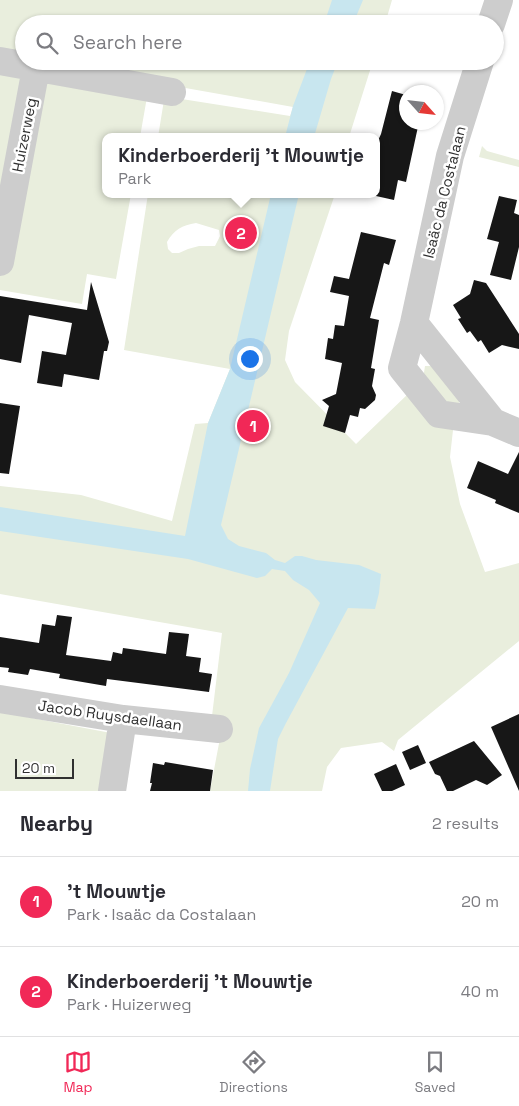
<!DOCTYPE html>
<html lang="en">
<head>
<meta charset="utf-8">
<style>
  :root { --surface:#fff; --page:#f2f2f3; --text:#2b2b33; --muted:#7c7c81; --line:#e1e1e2; --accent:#f12857 }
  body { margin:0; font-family:"Space Grotesk",sans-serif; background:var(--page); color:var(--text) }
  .compass { position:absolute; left:399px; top:85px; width:45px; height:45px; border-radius:50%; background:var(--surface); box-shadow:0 1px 4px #0004; rotate:117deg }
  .scale { position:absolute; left:15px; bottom:12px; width:59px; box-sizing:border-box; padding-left:5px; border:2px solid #303030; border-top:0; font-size:14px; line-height:18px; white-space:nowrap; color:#303030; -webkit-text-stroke:4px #fff; paint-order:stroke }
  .you { position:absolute; left:249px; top:358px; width:18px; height:18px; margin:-12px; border:4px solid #fff; border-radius:50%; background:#1a73e8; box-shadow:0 0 0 8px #1a73e833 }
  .badge { display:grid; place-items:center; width:32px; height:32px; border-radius:50%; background:var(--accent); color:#fff; font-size:16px; font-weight:700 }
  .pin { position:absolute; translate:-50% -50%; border:2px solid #fff; box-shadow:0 1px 5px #0006 }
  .popup { position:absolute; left:102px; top:133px; width:278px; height:65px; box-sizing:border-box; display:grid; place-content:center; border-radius:10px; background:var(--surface); filter:drop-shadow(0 1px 4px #0005); font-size:16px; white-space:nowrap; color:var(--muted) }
  .popup b { font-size:19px; color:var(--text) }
  .popup::after { content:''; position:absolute; left:50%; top:100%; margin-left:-10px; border:10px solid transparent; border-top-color:var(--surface) }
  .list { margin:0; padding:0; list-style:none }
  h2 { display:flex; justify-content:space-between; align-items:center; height:65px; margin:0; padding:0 20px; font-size:21px }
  h2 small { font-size:16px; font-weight:400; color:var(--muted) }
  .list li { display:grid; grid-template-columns:32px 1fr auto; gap:15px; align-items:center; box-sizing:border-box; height:90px; padding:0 20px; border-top:1px solid var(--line) }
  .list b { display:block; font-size:19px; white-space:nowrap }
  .list p { margin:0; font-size:16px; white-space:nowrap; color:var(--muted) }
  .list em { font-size:16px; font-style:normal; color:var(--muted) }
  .icon { flex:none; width:28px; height:28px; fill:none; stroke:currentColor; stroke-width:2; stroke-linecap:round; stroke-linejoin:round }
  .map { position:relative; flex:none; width:519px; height:791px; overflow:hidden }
  .search { position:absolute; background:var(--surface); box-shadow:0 1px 4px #0004; left:15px; right:15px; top:15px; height:55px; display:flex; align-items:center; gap:12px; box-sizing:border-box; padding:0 18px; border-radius:28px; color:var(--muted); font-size:19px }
  .sheet { height:245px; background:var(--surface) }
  nav { display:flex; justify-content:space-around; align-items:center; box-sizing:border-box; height:70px; border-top:1px solid var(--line); background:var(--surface); font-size:14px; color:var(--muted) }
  nav a { display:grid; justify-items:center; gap:2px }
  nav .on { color:var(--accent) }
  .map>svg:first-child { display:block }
  .green { fill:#e9eedd; fill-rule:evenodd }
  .water { fill:#c8e6ef }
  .building { fill:#171717 }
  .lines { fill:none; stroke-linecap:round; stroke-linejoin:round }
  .minor { stroke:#cdcdcd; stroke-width:28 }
  .labels { text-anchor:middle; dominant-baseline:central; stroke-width:5; stroke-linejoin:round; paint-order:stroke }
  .street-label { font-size:15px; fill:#303030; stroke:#fff }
</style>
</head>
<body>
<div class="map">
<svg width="519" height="791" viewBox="0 0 519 791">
  <rect width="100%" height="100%" fill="#fff"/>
  <!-- green -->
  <path class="green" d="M0 0H392L385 24H24V60L0 56Z
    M33 61H373L349 137H158L164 100 169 97 290 116 293 107Z
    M0 72 147 97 140 137H106V194H131L116 279 87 274 82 304 0 290Z
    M482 146 487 151 519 160V167L479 157Z
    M148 194H335L289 331 285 360 295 382 356 444 409 393 453 430 450 457 460 504 485 572 519 563V641L398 740 394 751 382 742 341 748 327 767 322 791H210L224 717 212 716 222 633 0 594V486L81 495 172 521 195 424 208 423 230 369 124 350ZM196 223 219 230 220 236 215 246H199L188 249 179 253H172L168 249 167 242C174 230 182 225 196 223Z
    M425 366H439L459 394V410L445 408 423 379Z
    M0 712 111 733 104 791H0Z"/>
  <!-- water -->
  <path class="water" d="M332 0H363L353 24H324Z
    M310 61H338L331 79 314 137H285L293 106Z
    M271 194H299L221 525 228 539 239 546 266 553 275 560 285 563 295 556H302L316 560 359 565 381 574 379 593 375 609 348 608 286 723 278 739 270 791H248L250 769 259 728 289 673 320 603 309 590 293 580 285 571 272 569 265 576 257 578 188 559 0 531V507L185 536 208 423 230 369Z"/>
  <!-- building -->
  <path class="building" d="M392 91 406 95V122H419L406 182 398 180 394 200 376 196V145L381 134Z
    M499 196 517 200 514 213 519 215V247L511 280 490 275 499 242 487 239Z
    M361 232 396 240 389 265 384 263 370 318 379 320 371 368 375 369 372 386 376 395 375 400 365 409 360 408 358 417 350 415 345 433 323 426 329 406 322 400 336 394 342 363 325 359 328 338 333 339 335 325 344 326 349 296 330 292 334 276 349 279Z
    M474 280 486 283 519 334V349L502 345 489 353 481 340 478 342 470 331 467 333 458 319 461 318 453 305 470 294Z
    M91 282 109 342 107 351H104L99 380 64 374 62 387 37 383 42 351 66 355 72 323 29 315 21 363 0 359V296L87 310Z
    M0 403 20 406 9 474 0 473Z
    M519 452V513L495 503 496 500 467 488 478 461 508 474Z
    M57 615 72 617 66 655 111 661 113 652 122 654 123 648 166 654 169 632 189 634 186 656 201 658 199 672 212 674 209 692 107 679 106 686 59 678 60 674 30 669 28 675 8 672 9 668 0 667V637L39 643 42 624 55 626Z
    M519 714V791L491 727Z
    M474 741 502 775 487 785 476 780 453 791H447L440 776 435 774 429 762Z
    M418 745 426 763 410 770 402 752Z
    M165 762 213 770 210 791H150L152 783H150L153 763 164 765Z
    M396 764 405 785 392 791H382L374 774Z"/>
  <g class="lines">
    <!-- minor -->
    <path class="minor" d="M491 24 499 0
      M0 61 172 92
      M480 61 450 156 414 323 402 368 439 414 493 422 519 433
      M0 262 36 68
      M414 323 493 422
      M0 699 123 719 219 729
      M112 791 123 719"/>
  </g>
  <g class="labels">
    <!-- street labels -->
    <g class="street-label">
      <text transform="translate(24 135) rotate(-79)">Huizerweg</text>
      <text transform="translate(444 192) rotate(-76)">Isaäc da Costalaan</text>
      <text transform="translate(110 715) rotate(8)">Jacob Ruysdaellaan</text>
    </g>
  </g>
</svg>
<svg class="compass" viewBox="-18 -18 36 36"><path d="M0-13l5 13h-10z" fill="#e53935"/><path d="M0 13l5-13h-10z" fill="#7c7c81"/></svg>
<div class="scale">20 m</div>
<div class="you"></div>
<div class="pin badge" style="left:253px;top:426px">1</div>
<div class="pin badge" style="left:241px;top:233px">2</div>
<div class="popup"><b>Kinderboerderij 't Mouwtje</b>Park</div>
<div class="search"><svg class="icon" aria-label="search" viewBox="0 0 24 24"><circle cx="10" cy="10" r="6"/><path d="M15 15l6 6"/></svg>Search here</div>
</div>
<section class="sheet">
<h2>Nearby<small>2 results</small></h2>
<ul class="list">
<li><span class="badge">1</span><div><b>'t Mouwtje</b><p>Park · Isaäc da Costalaan</p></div><em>20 m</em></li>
<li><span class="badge">2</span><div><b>Kinderboerderij 't Mouwtje</b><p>Park · Huizerweg</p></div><em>40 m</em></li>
</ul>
</section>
<nav>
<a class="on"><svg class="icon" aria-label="map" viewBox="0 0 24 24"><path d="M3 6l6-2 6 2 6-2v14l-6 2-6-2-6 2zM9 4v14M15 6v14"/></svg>Map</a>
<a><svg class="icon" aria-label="directions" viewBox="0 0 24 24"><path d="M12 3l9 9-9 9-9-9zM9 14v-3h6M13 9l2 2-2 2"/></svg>Directions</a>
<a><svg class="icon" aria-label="saved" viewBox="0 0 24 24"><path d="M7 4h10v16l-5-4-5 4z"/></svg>Saved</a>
</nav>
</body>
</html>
